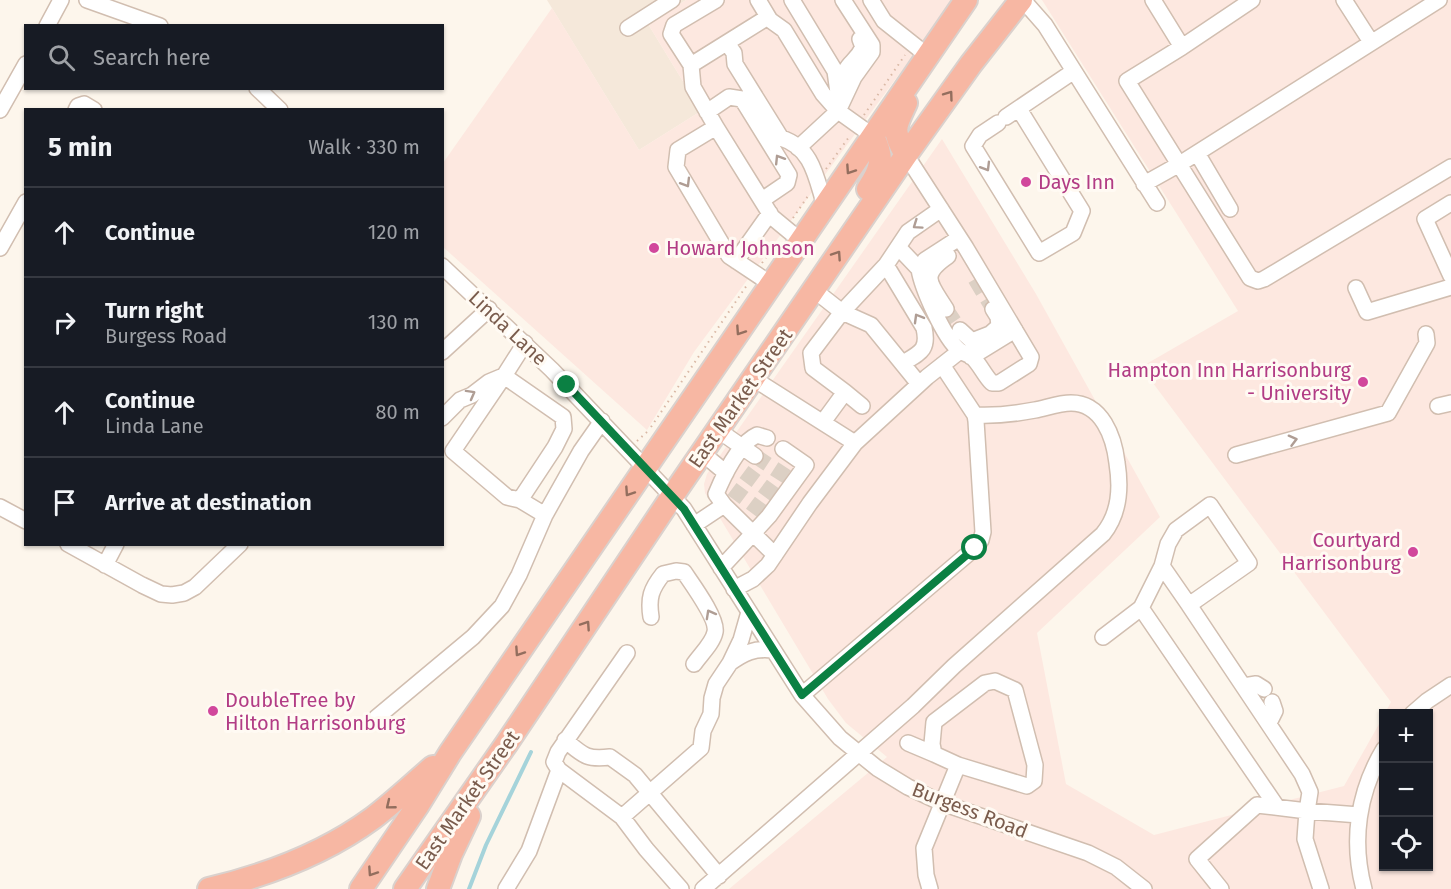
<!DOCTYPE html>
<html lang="en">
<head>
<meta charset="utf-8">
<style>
  :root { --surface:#171b24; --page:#20242c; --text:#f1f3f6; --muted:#9ea1a6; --line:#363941 }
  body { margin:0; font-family:"Fira Sans",sans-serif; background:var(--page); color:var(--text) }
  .controls { position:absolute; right:18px; bottom:18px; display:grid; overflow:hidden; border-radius:0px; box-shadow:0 2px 4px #0004 }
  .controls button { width:54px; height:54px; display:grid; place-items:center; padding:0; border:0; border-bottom:2px solid var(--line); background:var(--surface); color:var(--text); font:30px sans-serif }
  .stop { position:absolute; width:18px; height:18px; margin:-14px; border:4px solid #0b8043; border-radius:50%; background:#fff }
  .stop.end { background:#0b8043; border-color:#fff; box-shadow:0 2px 6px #0008 }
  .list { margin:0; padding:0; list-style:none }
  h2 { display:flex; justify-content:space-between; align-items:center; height:78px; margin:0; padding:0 24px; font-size:26px }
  h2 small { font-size:20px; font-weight:400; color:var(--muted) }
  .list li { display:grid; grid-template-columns:39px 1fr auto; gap:18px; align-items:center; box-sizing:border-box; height:90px; padding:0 24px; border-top:2px solid var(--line) }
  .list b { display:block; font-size:22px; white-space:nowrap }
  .list p { margin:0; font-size:20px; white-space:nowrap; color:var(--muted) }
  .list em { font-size:20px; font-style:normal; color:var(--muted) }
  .icon { flex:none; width:33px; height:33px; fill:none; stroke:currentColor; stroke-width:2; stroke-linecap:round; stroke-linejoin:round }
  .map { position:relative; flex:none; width:1451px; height:889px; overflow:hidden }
  .search { position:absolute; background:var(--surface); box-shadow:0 2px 4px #0004; left:24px; top:24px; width:420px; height:66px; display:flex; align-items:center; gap:15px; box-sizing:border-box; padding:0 21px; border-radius:0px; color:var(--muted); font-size:22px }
  .panel { position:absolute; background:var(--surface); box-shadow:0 2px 4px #0004; left:24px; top:108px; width:420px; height:438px; border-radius:0px }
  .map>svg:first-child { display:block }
  .residential { fill:#f5e8da }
  .commercial { fill:#fde8e0 }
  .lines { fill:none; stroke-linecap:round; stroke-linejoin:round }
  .stream { stroke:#a5d3da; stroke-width:4 }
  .minor-tunnel { stroke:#dcd0c4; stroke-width:15; stroke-dasharray:15 8; stroke-linecap:butt }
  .minor-casing { stroke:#d1beb0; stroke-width:18 }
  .highway-casing { stroke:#dad1cd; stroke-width:26 }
  .path { stroke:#d9b8a5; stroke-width:2; stroke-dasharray:1.5 4.5; stroke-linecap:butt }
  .minor { stroke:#fff; stroke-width:15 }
  .highway { stroke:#f7b7a3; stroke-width:22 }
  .oneway { stroke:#936e5e }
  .oneway2 { stroke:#af9d94 }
  .route { stroke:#0b8043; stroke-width:8 }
  .hotel-dot { fill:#d1479c; stroke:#fffaf3; stroke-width:2 }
  .labels { text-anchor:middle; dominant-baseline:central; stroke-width:6; stroke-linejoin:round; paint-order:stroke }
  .hotel-label { font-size:20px; fill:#b23c85; stroke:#fffaf3; text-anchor:start }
  .street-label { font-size:20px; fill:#7a5c4d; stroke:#fffaf3 }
</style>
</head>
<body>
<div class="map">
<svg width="1451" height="889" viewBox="0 0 1451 889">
  <rect width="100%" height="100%" fill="#fdf6ec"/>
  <!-- residential -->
  <path class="residential" d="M547 0H686L648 24 701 111 639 150Z"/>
  <!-- commercial -->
  <path class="commercial" d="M686 0H954L694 352 647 430 443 247V163L552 8 639 150 701 111 648 24Z
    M1042 0H1451V889H729L887 757 846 723 828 699 705 493 704 484 707 474 942 139 1036 294 1160 517 1037 633 1066 784 1154 835 1344 786 1383 717 1384 866H1428V714L1385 713 1391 702 1141 367 1238 311Z"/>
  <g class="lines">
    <!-- stream -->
    <path class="stream" d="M469 889 486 845 531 752"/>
    <!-- minor-tunnel -->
    <path class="minor-tunnel" d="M975 279 993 309
      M946 309 960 330
      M755 456 787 477
      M744 472 775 495
      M732 489 763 512"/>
    <!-- minor casing -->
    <g class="minor-casing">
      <path id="minor" d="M87 0 160 26
        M758 0 770 20 784 30 823 94 838 111 873 136
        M792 0 835 71 840 107
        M871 0 884 21 928 56
        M1023 0 1045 25 1157 203
        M1153 0 1182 47
        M1252 0 1182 47 1127 81 1250 278 1258 281 1264 279 1451 167
        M1344 0 1371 42
        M768 17 691 65 693 87 716 127 772 217 801 241
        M47 26 61 0
        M628 28 672 0
        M727 43 734 53 735 64 781 138C813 148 816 178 825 206
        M691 65 671 34 674 25 716 0
        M257 88 280 110
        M843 89C843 60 854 67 863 47L860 39
        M0 110 26 64
        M76 110 78 106 84 104 94 110
        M707 112 729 97 742 99 789 175 787 183 762 200
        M1006 117 1074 71
        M998 123 980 135 973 146 1039 253 1073 233 1082 211 1019 109
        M716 127 678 150 676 167 729 256 771 284
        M798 148 838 111 854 77 872 52V45L843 0
        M1197 153 1230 209
        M906 155 966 248 1031 357 1029 364 999 383H992C984 375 980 364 972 357 968 354 962 353 959 350 944 338 922 288 919 269L925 260 959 238
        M1144 184 1178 165 1439 0
        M1451 203 1425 219 1451 276
        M898 247 919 269
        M0 248 26 202
        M736 261 770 213
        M886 265 924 328C929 350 920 353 903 363
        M442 266 552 370 684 509 802 695 840 738 877 768 908 787 942 803 1088 853 1116 867 1144 889
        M1356 288 1367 312 1451 287
        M814 290 842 312 811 353 813 368 845 392
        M946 309C930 283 919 276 948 256
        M960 330 972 341 990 334 999 326 998 317 993 309
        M525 343 504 376 563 417 564 429 555 447 520 500 545 515
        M442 352 489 309
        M971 357 1015 330
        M504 376 453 451 507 497 520 500
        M754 379 855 443
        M919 384 871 325 842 312 886 265 908 232 941 209
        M1438 406 1451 403
        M442 418 460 400 472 395 489 382 501 377
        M823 422 845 392 862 406
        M718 430 755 456
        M702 453 726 473
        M1236 455 1388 413 1427 343 1426 334
        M724 505 775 555
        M0 507 26 521
        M694 525 724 505 716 494C723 477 739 443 757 435L767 438
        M68 544 142 585 161 594 172 595 184 593 195 587 240 544
        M105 565 116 544
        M1162 566 1189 605
        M721 568 769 516 806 465 783 449
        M734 589 753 579 768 565 810 503 855 443 927 377 960 351
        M1141 608 1277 807
        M651 617C648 598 651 589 663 574L676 571 684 572C692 584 718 619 715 632 713 643 700 655 694 664
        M1103 637 1141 608 1162 566 1168 544 1176 530 1210 505 1249 563 1189 605 1302 774 1310 792 1307 811 1257 805 1197 859 1221 889
        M730 663C744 653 754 648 772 650
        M1244 686 1256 684 1264 689
        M802 695 975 548 981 540 983 532 976 421 975 415 942 365
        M1412 714 1427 701 1451 685
        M376 718 473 637 502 606 519 575 545 515 581 451 602 421
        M1269 723 1275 711 1272 702
        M565 740C583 755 586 760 610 757L635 775 719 876
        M908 743 934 754
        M559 770 622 817 646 849 681 889
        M622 817 701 748 703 731 711 714 712 698 716 684 730 663 741 640 749 612
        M506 889 529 851 559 770 554 762 558 752 627 653
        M703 889 913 706 954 666 1103 534C1120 513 1121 488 1117 463 1114 437 1102 403 1071 403 1059 403 1046 408 1035 410 1014 414 995 416 975 415
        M930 889 926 875 924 848 958 765 1027 786 1034 781 1035 765 1015 690 995 681 985 683 934 722 932 744 934 754 958 765
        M1321 889 1305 839 1307 811 1359 815
        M1364 889C1351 841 1358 792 1384 749"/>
    </g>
    <!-- highway casing -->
    <g class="highway-casing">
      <path id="highway" d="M906 103C894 129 892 129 906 155
        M868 189C882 168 884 159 873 136
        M209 889C268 875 324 854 373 818 394 802 413 784 433 767
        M361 889 418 805 450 753 966 0
        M405 889 507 743 673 495 906 155 971 64 1021 0
        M438 889 451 854 469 816"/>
    </g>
    <!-- path -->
    <path class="path" d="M864 115 905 55
      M826 169 849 137
      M793 218 808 196
      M762 263 778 240
      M651 427 747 285
      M637 441 648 431"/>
    <!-- minor -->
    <use href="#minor" class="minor"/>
    <!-- highway -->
    <use href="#highway" class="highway"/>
  </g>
  <!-- one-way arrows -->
  <defs><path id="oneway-chevron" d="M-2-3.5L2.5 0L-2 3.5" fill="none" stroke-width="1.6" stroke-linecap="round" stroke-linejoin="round" transform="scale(1.5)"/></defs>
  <g class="oneway">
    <use href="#oneway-chevron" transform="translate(949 95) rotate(-54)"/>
    <use href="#oneway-chevron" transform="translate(850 170) rotate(124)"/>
    <use href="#oneway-chevron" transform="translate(837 255) rotate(-56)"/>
    <use href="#oneway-chevron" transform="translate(740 331) rotate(124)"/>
    <use href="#oneway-chevron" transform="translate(629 492) rotate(124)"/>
    <use href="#oneway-chevron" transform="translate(586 625) rotate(-56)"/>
    <use href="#oneway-chevron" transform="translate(519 652) rotate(124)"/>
    <use href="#oneway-chevron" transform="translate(390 805) rotate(141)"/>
    <use href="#oneway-chevron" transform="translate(372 872) rotate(124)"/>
  </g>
  <g class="oneway2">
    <use href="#oneway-chevron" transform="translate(779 159) rotate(-122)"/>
    <use href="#oneway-chevron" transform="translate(986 167) rotate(59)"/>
    <use href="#oneway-chevron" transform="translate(686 183) rotate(59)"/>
    <use href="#oneway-chevron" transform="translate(917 225) rotate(145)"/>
    <use href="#oneway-chevron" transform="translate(918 318) rotate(-120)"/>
    <use href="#oneway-chevron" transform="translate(471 394) rotate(-29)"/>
    <use href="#oneway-chevron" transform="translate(1293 440) rotate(-15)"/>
    <use href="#oneway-chevron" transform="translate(710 614) rotate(-119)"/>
  </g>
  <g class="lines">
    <!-- route -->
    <path class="route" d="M567 385 684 509 802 695 975 548"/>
  </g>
  <!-- markers -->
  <g class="hotel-dot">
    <circle cx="1026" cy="182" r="6"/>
    <circle cx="654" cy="248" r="6"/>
    <circle cx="1363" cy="382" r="6"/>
    <circle cx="1413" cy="552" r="6"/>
    <circle cx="213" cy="711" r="6"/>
  </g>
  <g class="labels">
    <!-- hotel labels -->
    <g class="hotel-label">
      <text x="1038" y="182">Days Inn</text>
      <text x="666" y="248">Howard Johnson</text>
      <text x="1351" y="370" text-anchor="end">Hampton Inn Harrisonburg<tspan x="1351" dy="23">- University</tspan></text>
      <text x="1401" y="540" text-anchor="end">Courtyard<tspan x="1401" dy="23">Harrisonburg</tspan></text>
      <text x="225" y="700">DoubleTree by<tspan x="225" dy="23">Hilton Harrisonburg</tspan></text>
    </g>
    <!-- street labels -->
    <g class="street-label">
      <text transform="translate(508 328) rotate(43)">Linda Lane</text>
      <text transform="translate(740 398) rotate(-55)">East Market Street</text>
      <text transform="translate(467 800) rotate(-55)">East Market Street</text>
      <text transform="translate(970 810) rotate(21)">Burgess Road</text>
    </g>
  </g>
</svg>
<div class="controls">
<button>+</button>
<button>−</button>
<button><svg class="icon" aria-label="locate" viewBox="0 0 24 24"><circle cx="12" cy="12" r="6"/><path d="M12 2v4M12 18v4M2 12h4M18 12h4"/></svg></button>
</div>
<div class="stop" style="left:975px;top:548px"></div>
<div class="stop end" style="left:567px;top:385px"></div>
<div class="search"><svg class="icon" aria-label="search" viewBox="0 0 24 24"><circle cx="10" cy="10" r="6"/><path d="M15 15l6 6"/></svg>Search here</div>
<section class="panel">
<h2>5 min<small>Walk · 330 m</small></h2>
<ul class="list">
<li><svg class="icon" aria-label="ahead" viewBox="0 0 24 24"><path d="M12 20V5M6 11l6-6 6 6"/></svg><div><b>Continue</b></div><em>120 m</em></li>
<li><svg class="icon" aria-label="right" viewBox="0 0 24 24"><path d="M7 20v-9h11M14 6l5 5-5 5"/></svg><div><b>Turn right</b><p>Burgess Road</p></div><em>130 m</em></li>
<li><svg class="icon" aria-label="ahead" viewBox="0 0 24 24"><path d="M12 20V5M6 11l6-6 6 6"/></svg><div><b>Continue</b><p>Linda Lane</p></div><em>80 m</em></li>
<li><svg class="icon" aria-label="arrive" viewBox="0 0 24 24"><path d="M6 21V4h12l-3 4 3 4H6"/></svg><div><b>Arrive at destination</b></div></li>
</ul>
</section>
</div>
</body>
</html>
